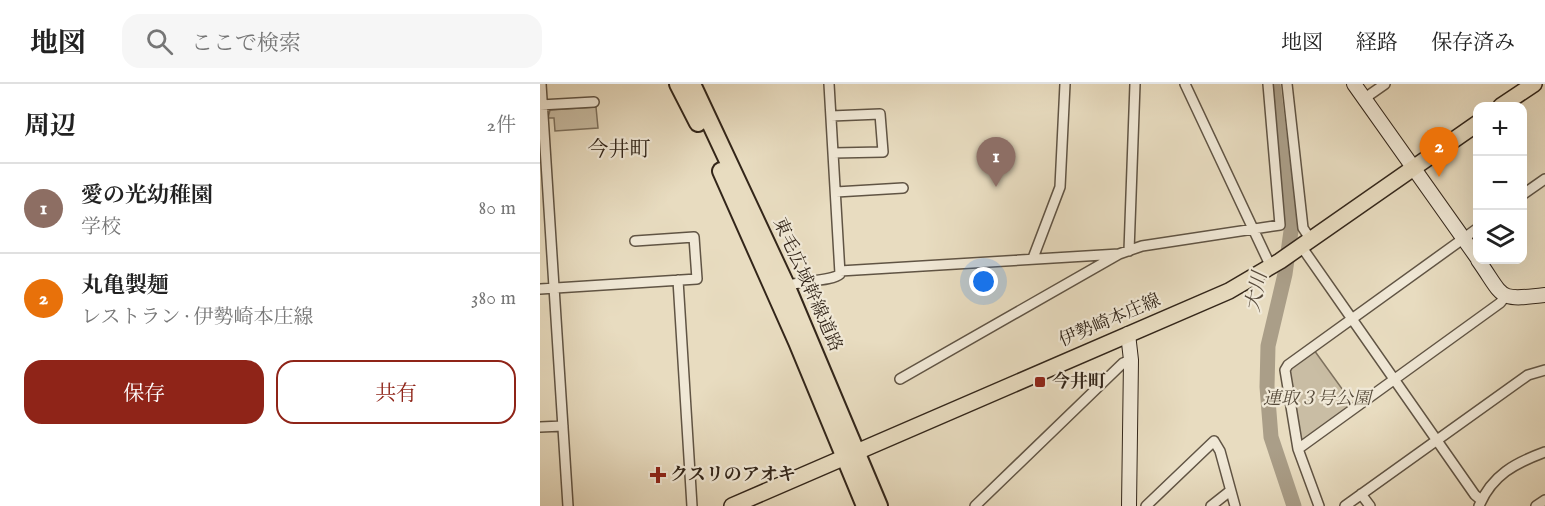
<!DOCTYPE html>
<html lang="ja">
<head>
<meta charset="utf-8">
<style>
  :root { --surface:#fff; --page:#f6f6f6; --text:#222; --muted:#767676; --line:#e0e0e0; --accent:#8f2418 }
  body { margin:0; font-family:"IM FELL English","Noto Serif JP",serif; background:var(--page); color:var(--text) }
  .controls { position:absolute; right:18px; top:18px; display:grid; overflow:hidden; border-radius:12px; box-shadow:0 6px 24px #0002 }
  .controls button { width:54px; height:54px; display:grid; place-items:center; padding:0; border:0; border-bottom:2px solid var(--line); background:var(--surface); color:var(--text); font:30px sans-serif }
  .you { position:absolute; left:444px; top:198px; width:21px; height:21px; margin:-15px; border:4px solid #fff; border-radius:50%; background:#1a73e8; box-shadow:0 0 0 9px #1a73e833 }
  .badge { display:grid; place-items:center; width:39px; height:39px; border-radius:50%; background:var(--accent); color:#fff; font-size:20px; font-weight:700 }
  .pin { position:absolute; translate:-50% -50px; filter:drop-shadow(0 2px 3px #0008) }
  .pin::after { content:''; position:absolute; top:32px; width:21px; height:18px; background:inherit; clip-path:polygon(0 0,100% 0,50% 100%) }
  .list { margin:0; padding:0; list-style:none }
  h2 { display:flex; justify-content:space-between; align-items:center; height:78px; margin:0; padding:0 24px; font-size:26px }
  h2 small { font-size:20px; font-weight:400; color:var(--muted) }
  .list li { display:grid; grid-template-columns:39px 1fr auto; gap:18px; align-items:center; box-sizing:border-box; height:90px; padding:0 24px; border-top:2px solid var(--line) }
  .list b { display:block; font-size:22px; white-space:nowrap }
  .list p { margin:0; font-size:20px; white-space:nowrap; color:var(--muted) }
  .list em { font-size:20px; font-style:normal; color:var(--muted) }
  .actions { display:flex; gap:12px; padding:18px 24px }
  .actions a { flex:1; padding:14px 0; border:2px solid var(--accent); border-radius:18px; text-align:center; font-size:21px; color:var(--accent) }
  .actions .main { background:var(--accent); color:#fff }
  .icon { flex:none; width:33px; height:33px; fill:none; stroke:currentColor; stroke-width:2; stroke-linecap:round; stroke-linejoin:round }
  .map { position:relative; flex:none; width:1005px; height:422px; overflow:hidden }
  header { display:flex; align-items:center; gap:36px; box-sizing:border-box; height:84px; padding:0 30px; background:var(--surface); border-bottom:2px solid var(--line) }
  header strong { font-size:28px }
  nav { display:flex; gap:33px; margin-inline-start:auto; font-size:21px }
  .search { width:420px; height:54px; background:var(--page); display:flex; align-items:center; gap:15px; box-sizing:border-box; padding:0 21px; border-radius:18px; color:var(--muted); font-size:22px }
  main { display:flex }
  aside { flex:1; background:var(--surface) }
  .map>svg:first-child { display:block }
  .green { fill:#c9bda4; stroke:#7e725f; stroke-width:1.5 }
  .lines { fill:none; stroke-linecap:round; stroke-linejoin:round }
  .river { stroke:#aa9e88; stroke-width:15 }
  .street-casing { stroke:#605444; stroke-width:12 }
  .secondary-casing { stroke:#33261a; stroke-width:16 }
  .primary-casing { stroke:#33261a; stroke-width:18 }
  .highway-casing { stroke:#33261a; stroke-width:20 }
  .street { stroke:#f0e8d6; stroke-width:9 }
  .secondary { stroke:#f0e8d6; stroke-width:14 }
  .primary { stroke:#e8dcc0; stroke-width:15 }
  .highway { stroke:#e8dcc0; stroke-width:16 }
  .poi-dot { fill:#8f2418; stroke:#f0e8d6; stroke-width:2 }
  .labels { text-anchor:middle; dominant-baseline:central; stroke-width:4.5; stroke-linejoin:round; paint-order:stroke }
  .street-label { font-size:18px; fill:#33261a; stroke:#f0e8d6 }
  .poi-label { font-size:18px; font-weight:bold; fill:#33261a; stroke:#f0e8d6; text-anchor:start }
  .park-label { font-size:18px; font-style:italic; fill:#584c3c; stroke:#f0e8d6 }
  .water-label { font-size:20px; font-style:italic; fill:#574a3b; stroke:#f0e8d6 }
  .quarter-label { font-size:21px; fill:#33261a; stroke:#f0e8d6 }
</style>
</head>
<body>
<header>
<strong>地図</strong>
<div class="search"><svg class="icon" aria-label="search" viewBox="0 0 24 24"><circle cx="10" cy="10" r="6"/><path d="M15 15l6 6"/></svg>ここで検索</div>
<nav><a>地図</a><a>経路</a><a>保存済み</a></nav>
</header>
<main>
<aside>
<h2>周辺<small>2件</small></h2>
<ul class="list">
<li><span class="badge" style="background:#8d6e63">1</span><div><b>愛の光幼稚園</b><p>学校</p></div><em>80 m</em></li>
<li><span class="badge" style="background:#e8710a">2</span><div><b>丸亀製麺</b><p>レストラン · 伊勢崎本庄線</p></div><em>380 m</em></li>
</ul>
<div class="actions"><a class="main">保存</a><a>共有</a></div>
</aside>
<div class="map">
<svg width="1005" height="422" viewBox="0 0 1005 422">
  <rect width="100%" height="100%" fill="#e8dcc0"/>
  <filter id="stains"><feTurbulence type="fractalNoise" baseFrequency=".00333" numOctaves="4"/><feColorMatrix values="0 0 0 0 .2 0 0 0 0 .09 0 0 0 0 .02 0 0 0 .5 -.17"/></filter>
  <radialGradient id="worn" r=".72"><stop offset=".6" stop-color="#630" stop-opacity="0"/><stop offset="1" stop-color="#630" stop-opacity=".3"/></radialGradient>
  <!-- green -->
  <path class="green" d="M56 23 58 44 15 47 14 34H8L10 26Z
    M774 266 813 320 762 357 759 354 749 288 750 283Z"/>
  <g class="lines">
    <!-- river -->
    <path class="river" d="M733 0 751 147 745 190 728 262 727 303 731 353 754 422"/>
    <!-- street casing -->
    <g class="street-casing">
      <path id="street" d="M1 0 28 422
        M645 0 731 183
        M747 0 763 144 771 156
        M825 14 845 0
        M0 21 54 18
        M291 32 340 30 343 68 293 69
        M296 108 363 104
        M982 111 1005 95
        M761 162 935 411 941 416
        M589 167 595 0
        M493 174 520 103 525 0
        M300 187 579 170
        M138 196 152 422
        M245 202C258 197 293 197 300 190L289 0
        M0 205 157 195 154 153 95 157
        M360 295 579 170 602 162 740 141 728 0
        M0 343 23 342
        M758 365 960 219 965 213
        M821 410 830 422
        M435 422 583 279 591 276
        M606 422 674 357 680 367 695 422
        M671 422 690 407
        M779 422 758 365 745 286 748 281 938 144
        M805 422 988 291 1005 286
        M939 422C952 391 975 379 1005 368
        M996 422 1005 416"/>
    </g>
    <!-- secondary casing -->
    <g class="secondary-casing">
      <path id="secondary" d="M814 0 938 175
        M938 176C965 214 956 217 1005 211
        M588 250 591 276 589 422"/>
    </g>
    <!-- primary casing -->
    <g class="primary-casing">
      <path id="primary" d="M961 22 994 0
        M192 422 689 207 740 177 938 39"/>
    </g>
    <!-- highway casing -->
    <g class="highway-casing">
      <path id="highway" d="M138 0 158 39
        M152 0 246 201 339 422
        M181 87 257 258 325 422"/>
    </g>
    <!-- street -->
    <use href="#street" class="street"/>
    <!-- secondary -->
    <use href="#secondary" class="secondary"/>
    <!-- primary -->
    <use href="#primary" class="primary"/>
    <!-- highway -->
    <use href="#highway" class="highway"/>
  </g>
  <!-- markers -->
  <g class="poi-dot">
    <rect x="494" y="292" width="12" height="12" rx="3"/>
    <path d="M115 382h6v6h6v6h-6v6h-6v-6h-6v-6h6z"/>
  </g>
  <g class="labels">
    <!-- street labels -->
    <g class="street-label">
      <text transform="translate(267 201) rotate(66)">東毛広域幹線道路</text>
      <text transform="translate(570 237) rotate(-23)">伊勢崎本庄線</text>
    </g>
    <!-- poi labels -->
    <g class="poi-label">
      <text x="512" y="298">今井町</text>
      <text x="130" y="391">クスリのアオキ</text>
    </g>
    <!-- park labels -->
    <g class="park-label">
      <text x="777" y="315">連取３号公園</text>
    </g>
    <!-- water labels -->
    <g class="water-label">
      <text transform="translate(717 208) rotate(-79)">大川</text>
    </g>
    <!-- quarter labels -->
    <g class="quarter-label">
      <text x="79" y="66">今井町</text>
    </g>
  </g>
  <rect width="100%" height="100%" filter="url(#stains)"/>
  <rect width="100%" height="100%" fill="url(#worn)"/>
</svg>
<div class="controls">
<button>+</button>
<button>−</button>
<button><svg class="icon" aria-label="layers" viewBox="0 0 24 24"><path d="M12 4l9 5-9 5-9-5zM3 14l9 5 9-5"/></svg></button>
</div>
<div class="you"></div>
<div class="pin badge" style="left:456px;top:103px;background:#8d6e63">1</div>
<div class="pin badge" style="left:899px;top:93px;background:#e8710a">2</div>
</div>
</main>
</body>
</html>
